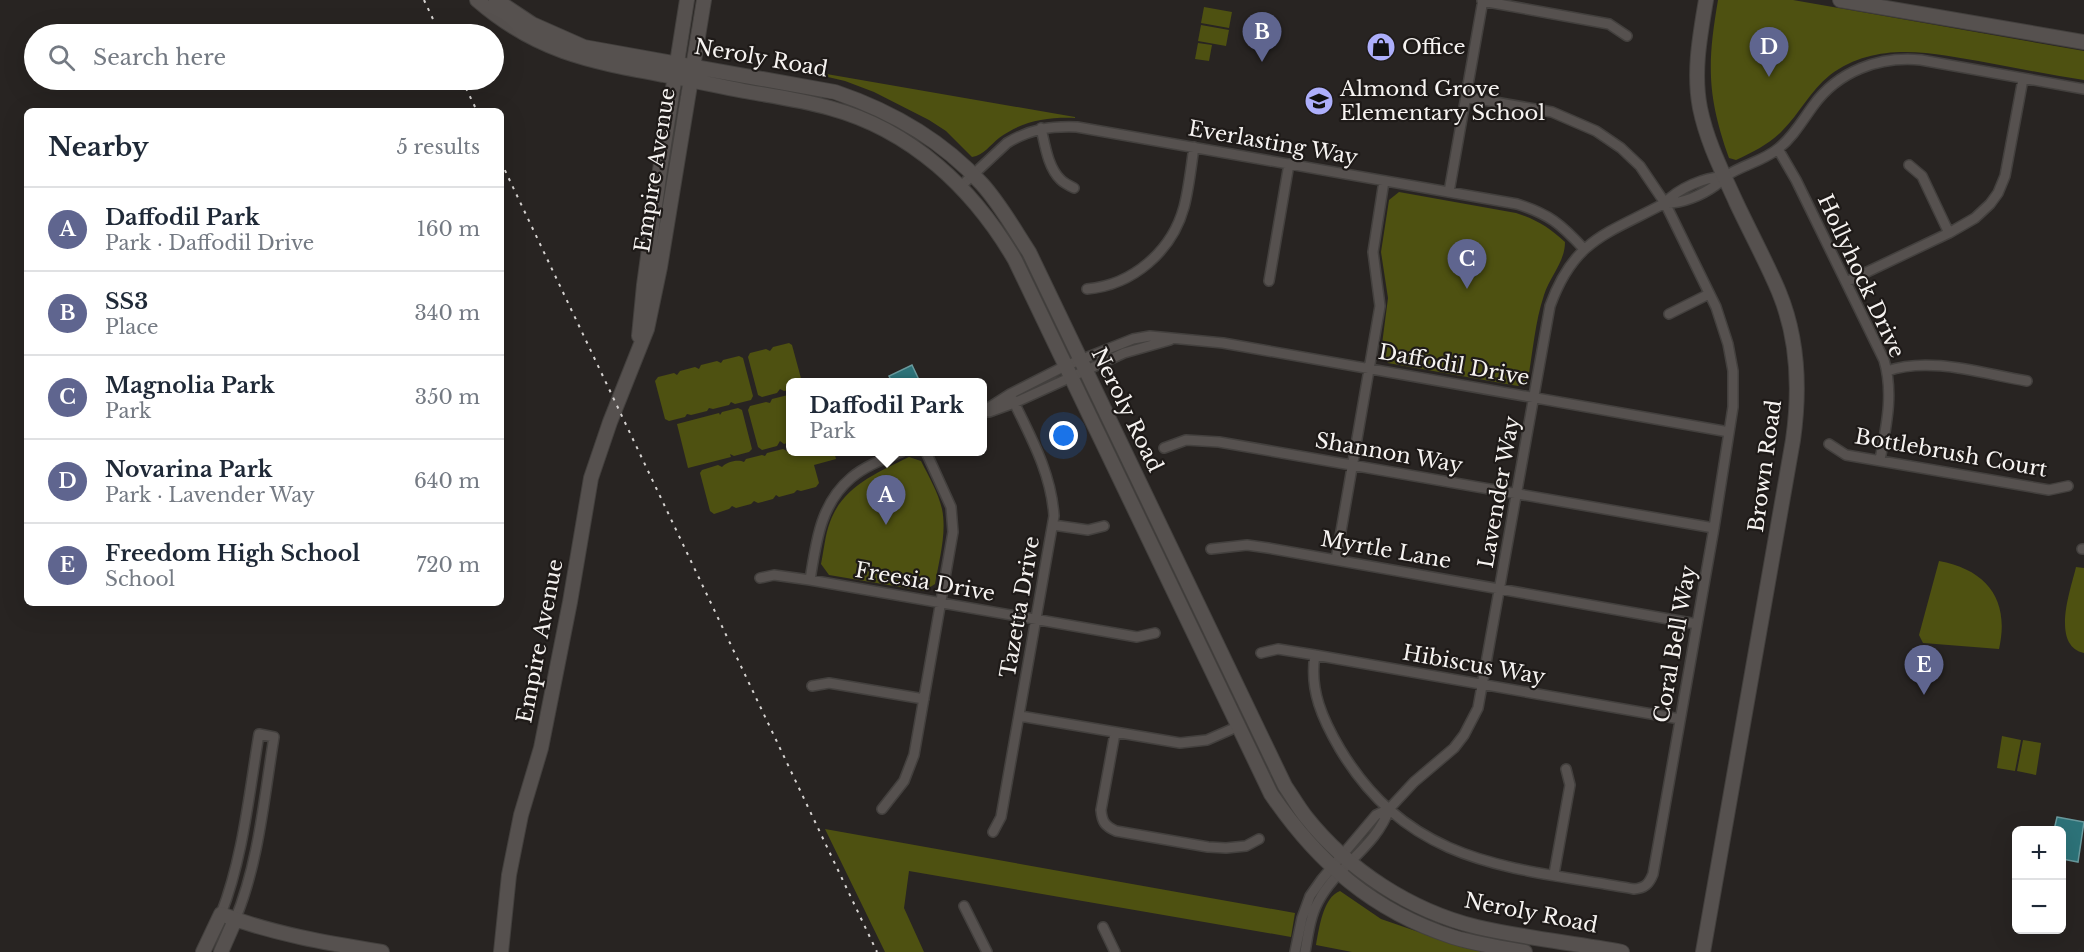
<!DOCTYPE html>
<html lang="en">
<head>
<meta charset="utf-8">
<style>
  :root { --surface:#fff; --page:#f6f6f7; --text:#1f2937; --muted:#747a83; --line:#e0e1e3; --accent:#5f658f }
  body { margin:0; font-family:"Libre Baskerville",serif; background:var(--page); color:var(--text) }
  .controls { position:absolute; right:18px; bottom:18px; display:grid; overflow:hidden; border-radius:9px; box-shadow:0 6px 24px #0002 }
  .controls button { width:54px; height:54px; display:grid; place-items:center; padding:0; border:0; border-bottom:2px solid var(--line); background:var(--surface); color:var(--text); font:30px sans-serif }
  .you { position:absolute; left:1064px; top:436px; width:21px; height:21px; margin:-15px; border:4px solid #fff; border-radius:50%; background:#1a73e8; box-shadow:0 0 0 9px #1a73e833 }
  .badge { display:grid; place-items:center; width:39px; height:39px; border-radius:50%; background:var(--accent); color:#fff; font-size:20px; font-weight:700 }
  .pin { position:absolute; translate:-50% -50px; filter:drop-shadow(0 2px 3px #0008) }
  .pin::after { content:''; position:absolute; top:32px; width:21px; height:18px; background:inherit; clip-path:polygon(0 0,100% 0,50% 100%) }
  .popup { position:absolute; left:786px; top:378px; width:201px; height:78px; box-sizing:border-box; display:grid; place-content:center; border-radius:9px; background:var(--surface); filter:drop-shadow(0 2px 4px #0005); font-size:20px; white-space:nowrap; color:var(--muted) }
  .popup b { font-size:22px; color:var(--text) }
  .popup::after { content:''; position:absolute; left:50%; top:100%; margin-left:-12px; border:12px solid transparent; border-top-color:var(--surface) }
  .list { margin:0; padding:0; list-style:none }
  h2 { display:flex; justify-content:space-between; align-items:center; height:78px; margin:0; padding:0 24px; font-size:26px }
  h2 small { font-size:20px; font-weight:400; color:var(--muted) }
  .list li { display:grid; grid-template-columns:39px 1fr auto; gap:18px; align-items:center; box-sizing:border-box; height:84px; padding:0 24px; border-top:2px solid var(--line) }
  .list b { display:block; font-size:22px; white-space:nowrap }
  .list p { margin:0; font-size:20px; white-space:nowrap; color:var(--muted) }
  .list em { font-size:20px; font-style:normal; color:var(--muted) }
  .icon { flex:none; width:33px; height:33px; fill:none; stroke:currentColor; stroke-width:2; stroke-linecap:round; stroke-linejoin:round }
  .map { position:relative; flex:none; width:2084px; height:952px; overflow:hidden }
  .search { position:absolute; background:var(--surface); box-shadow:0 6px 24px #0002; left:24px; top:24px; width:480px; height:66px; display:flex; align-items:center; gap:15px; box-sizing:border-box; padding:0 21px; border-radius:33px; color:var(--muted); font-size:22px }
  .panel { position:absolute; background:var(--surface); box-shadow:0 6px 24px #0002; left:24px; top:108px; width:480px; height:498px; border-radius:9px }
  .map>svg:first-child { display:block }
  .green { fill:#4e5111 }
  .water { fill:#2d7379; stroke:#69999d; stroke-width:1.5 }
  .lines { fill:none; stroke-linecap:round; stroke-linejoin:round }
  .street-casing { stroke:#43403e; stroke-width:12 }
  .secondary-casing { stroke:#43403e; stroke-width:16 }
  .street { stroke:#56514f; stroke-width:9 }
  .secondary { stroke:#56514f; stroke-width:14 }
  .rail { stroke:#d6d3d1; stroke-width:2; stroke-dasharray:3 6; stroke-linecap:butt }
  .labels { text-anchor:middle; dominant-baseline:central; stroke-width:4.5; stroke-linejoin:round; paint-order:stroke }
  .poi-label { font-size:21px; fill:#f6f3f1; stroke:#1e1a18; text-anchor:start }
  .street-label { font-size:21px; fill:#f6f3f1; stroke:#1e1a18 }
</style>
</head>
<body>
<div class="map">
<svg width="2084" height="952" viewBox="0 0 2084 952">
  <rect width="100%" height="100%" fill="#282422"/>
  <!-- green -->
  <path class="green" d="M1718 0H1793L2084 51V80C2052 75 2021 69 1989 63 1935 54 1879 39 1830 75 1810 91 1800 113 1782 131 1769 144 1753 152 1736 160L1729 158C1707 96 1707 64 1718 0Z
    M1204 7 1232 12 1229 28 1201 23Z
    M1201 25 1229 30 1226 46 1198 41Z
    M1198 43 1212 45 1209 61 1195 59Z
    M815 72 1075 117V118C1047 117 1022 121 999 138 990 145 984 155 972 157L946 131 929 120 874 92 845 81 815 74Z
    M1399 192 1516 213C1536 219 1550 228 1565 242 1565 262 1550 276 1544 295 1535 322 1533 351 1528 379L1518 386 1388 363 1381 352 1388 298 1381 252 1389 200Z
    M789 343 792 345 802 382H790V390L784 391 780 389 777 393 762 397 758 395 748 357 750 353 766 349 770 351 773 347Z
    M739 356 743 358 753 396 751 400 735 404 731 402 729 405 713 409 709 408 707 411 691 415 687 414 685 417 669 421 665 419 655 381 658 377 674 373 677 375 680 371 695 367 699 369 701 365 717 361 721 363 723 360Z
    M788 395 790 396V442L784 444 780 441 777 446 762 450 758 447 748 410 750 406 766 402 770 403 772 399Z
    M738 408 742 410 752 449 749 452 734 456 730 454 731 457 688 468 677 424 719 413 720 415 722 412Z
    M790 447V452H834L836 459 814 465 819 483 816 487 801 491 797 490 794 493 779 497 776 495 773 499 758 503 754 501 751 504 736 508 732 506 729 509 714 514 710 511 700 473 702 470 718 465 722 467C726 462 738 459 744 462L746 459 762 455 765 456 767 453 783 449 787 451Z
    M909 457 921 461C929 477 938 492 942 509 947 533 939 560 935 584L924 591 829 575 821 564C824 550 825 535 830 522 843 486 877 473 909 457Z
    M1939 561C1988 570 2010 601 1999 649L1923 643 1919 635Z
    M2076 567 2084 568V653C2050 645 2071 589 2076 567Z
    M2002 736 2021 740 2015 771 1997 768Z
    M2023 740 2041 743 2036 775 2017 771Z
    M825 829 1295 913 1291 937 909 871 904 908 924 952H885Z
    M1340 891 1381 919 1462 947 1488 952H1352L1316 945C1319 929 1323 897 1340 891Z"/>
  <!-- water -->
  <path class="water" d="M912 365 920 382H892L889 376Z
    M2057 817 2084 822 2078 862 2062 859V830H2054Z"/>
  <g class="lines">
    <!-- street casing -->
    <g class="street-casing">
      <path id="street" d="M1482 1 1609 24 1627 36
        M1041 128C1045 145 1048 168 1061 180 1064 183 1070 186 1074 188
        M1778 149 1796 180 1884 360C1894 394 1886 427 1880 460
        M1909 165 1922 176 1949 233
        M961 186 1007 143C1030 129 1051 126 1077 127L1517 204C1549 214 1561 224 1584 249
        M1449 192 1483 0
        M1665 203C1682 204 1702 195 1716 185 1720 183 1722 179 1726 176 1742 165 1764 161 1779 148 1793 137 1802 121 1813 106 1838 71 1879 56 1921 60L2084 89
        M1269 281 1289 164
        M1846 282 1949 233 1975 218 1990 204 1998 193 2005 176 2023 79
        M1087 289C1133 285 1172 251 1184 207 1189 188 1191 167 1194 147
        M1669 314 1709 294
        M1887 371C1931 356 1983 374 2027 381
        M982 412 1010 394 1065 366 1133 339 1150 336 1223 343 1729 432
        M989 412 1014 403 1124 353 1170 340
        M1829 444 1846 455 2049 490 2068 486
        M1164 448 1186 440 1219 442 1714 528
        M1053 525 1088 530 1104 526
        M1211 549 1247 545 1268 548 1697 624
        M2082 549H2084
        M1336 560 1380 306 1373 252 1384 181
        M760 578 774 575 810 580 1137 637 1155 633
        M810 580C816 543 820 504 851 478 865 466 884 459 901 452
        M1261 653 1278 649 1315 655 1680 719
        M1315 655C1309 690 1323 720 1340 749 1411 867 1512 867 1634 889 1645 888 1649 884 1653 874L1714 528 1733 407V371L1728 344 1716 307 1665 203 1640 166 1621 148 1596 131 1552 112 1466 97
        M812 686 829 683 924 699
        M1020 716 1180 743 1207 740 1239 726
        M1115 733 1101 810C1102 822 1105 826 1116 831L1208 847 1226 848 1246 846 1259 839
        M882 809 904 781 914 755 953 532 951 507 926 452
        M993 832 1001 817 1054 516C1051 471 1029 434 1010 394
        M1554 874 1570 785 1566 769
        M964 906 987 952
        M221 914C243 858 249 794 259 734L274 737C264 798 259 862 235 920
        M1103 927 1115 952
        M1295 952 1302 918 1310 896 1322 879 1376 815 1389 809 1414 782 1454 748 1464 735 1478 708 1550 306C1574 239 1607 234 1665 203 1677 189 1706 176 1724 177
        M1305 952C1308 935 1310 917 1318 902 1336 867 1377 846 1389 809"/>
    </g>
    <!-- secondary casing -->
    <g class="secondary-casing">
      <path id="secondary" d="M477 0C537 52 589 61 664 75 691 80 718 86 744 91 773 96 802 100 830 108 911 130 973 188 1015 260L1271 794C1318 863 1373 911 1453 937 1476 944 1501 948 1525 952
        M496 0 532 24 584 47 835 92C891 111 942 140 982 184 1000 204 1014 229 1029 252L1285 786C1292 796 1298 807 1306 817 1348 870 1411 911 1477 927 1524 938 1574 943 1622 952
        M1840 0 2084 42
        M639 336 644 285 660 170 687 0
        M203 952 221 914C273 934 327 943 382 952
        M221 952 235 920
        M501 952 509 875 521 815 541 748 570 602 591 478 610 422 647 329 660 267 704 0
        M1703 952 1793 440C1800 391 1798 338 1779 292 1766 261 1750 232 1736 202 1722 171 1707 142 1700 108 1693 72 1700 36 1706 0"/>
    </g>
    <!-- street -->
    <use href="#street" class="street"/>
    <!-- secondary -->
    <use href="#secondary" class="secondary"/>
    <!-- rail -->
    <path class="rail" d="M424 0 440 34
      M462 80 477 111
      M501 162 877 952"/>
  </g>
  <!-- icons -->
  <defs>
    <g id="shop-disc" transform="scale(1.5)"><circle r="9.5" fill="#adaffb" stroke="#1e1a18"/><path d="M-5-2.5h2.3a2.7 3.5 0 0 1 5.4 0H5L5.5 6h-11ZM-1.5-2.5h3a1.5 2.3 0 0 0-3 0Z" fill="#111"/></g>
    <g id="school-disc" transform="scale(1.5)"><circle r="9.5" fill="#adaffb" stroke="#1e1a18"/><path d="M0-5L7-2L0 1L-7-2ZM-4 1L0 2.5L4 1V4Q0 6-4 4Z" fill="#111"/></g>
  </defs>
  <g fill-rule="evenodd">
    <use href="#shop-disc" x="1381" y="47"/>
    <use href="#school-disc" x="1319" y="101"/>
  </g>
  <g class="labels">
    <!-- poi labels -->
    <g class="poi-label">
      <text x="1402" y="47">Office</text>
      <text x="1340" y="89">Almond Grove<tspan x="1340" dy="24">Elementary School</tspan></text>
    </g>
    <!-- street labels -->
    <g class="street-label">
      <text transform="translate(761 58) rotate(10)">Neroly Road</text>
      <text transform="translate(1273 143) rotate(10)">Everlasting Way</text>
      <text transform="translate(655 170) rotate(-81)">Empire Avenue</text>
      <text transform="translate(1861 276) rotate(65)">Hollyhock Drive</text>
      <text transform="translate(1454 365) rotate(10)">Daffodil Drive</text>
      <text transform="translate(1127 410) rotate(64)">Neroly Road</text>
      <text transform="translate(1389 453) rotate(10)">Shannon Way</text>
      <text transform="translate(1951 453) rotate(10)">Bottlebrush Court</text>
      <text transform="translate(1765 466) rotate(-82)">Brown Road</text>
      <text transform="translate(1499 492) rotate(-80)">Lavender Way</text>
      <text transform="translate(1386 550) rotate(10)">Myrtle Lane</text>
      <text transform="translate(925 582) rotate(10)">Freesia Drive</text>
      <text transform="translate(1020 607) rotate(-80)">Tazetta Drive</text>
      <text transform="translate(540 641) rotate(-79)">Empire Avenue</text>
      <text transform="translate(1675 644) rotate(-80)">Coral Bell Way</text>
      <text transform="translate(1474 665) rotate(10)">Hibiscus Way</text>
      <text transform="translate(1531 913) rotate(11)">Neroly Road</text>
    </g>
  </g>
</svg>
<div class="controls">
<button>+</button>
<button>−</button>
</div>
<div class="you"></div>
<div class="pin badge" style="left:886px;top:525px">A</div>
<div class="popup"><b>Daffodil Park</b>Park</div>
<div class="pin badge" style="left:1262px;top:62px">B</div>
<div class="pin badge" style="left:1467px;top:289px">C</div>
<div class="pin badge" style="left:1769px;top:77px">D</div>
<div class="pin badge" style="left:1924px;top:695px">E</div>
<div class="search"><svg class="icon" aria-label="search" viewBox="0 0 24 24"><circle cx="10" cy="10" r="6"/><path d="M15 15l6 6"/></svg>Search here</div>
<section class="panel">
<h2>Nearby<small>5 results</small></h2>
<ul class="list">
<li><span class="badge">A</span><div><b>Daffodil Park</b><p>Park · Daffodil Drive</p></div><em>160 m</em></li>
<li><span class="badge">B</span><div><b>SS3</b><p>Place</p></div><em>340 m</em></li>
<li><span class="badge">C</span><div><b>Magnolia Park</b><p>Park</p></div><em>350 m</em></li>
<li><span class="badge">D</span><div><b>Novarina Park</b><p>Park · Lavender Way</p></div><em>640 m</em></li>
<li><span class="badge">E</span><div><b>Freedom High School</b><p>School</p></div><em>720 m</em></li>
</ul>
</section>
</div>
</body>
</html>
